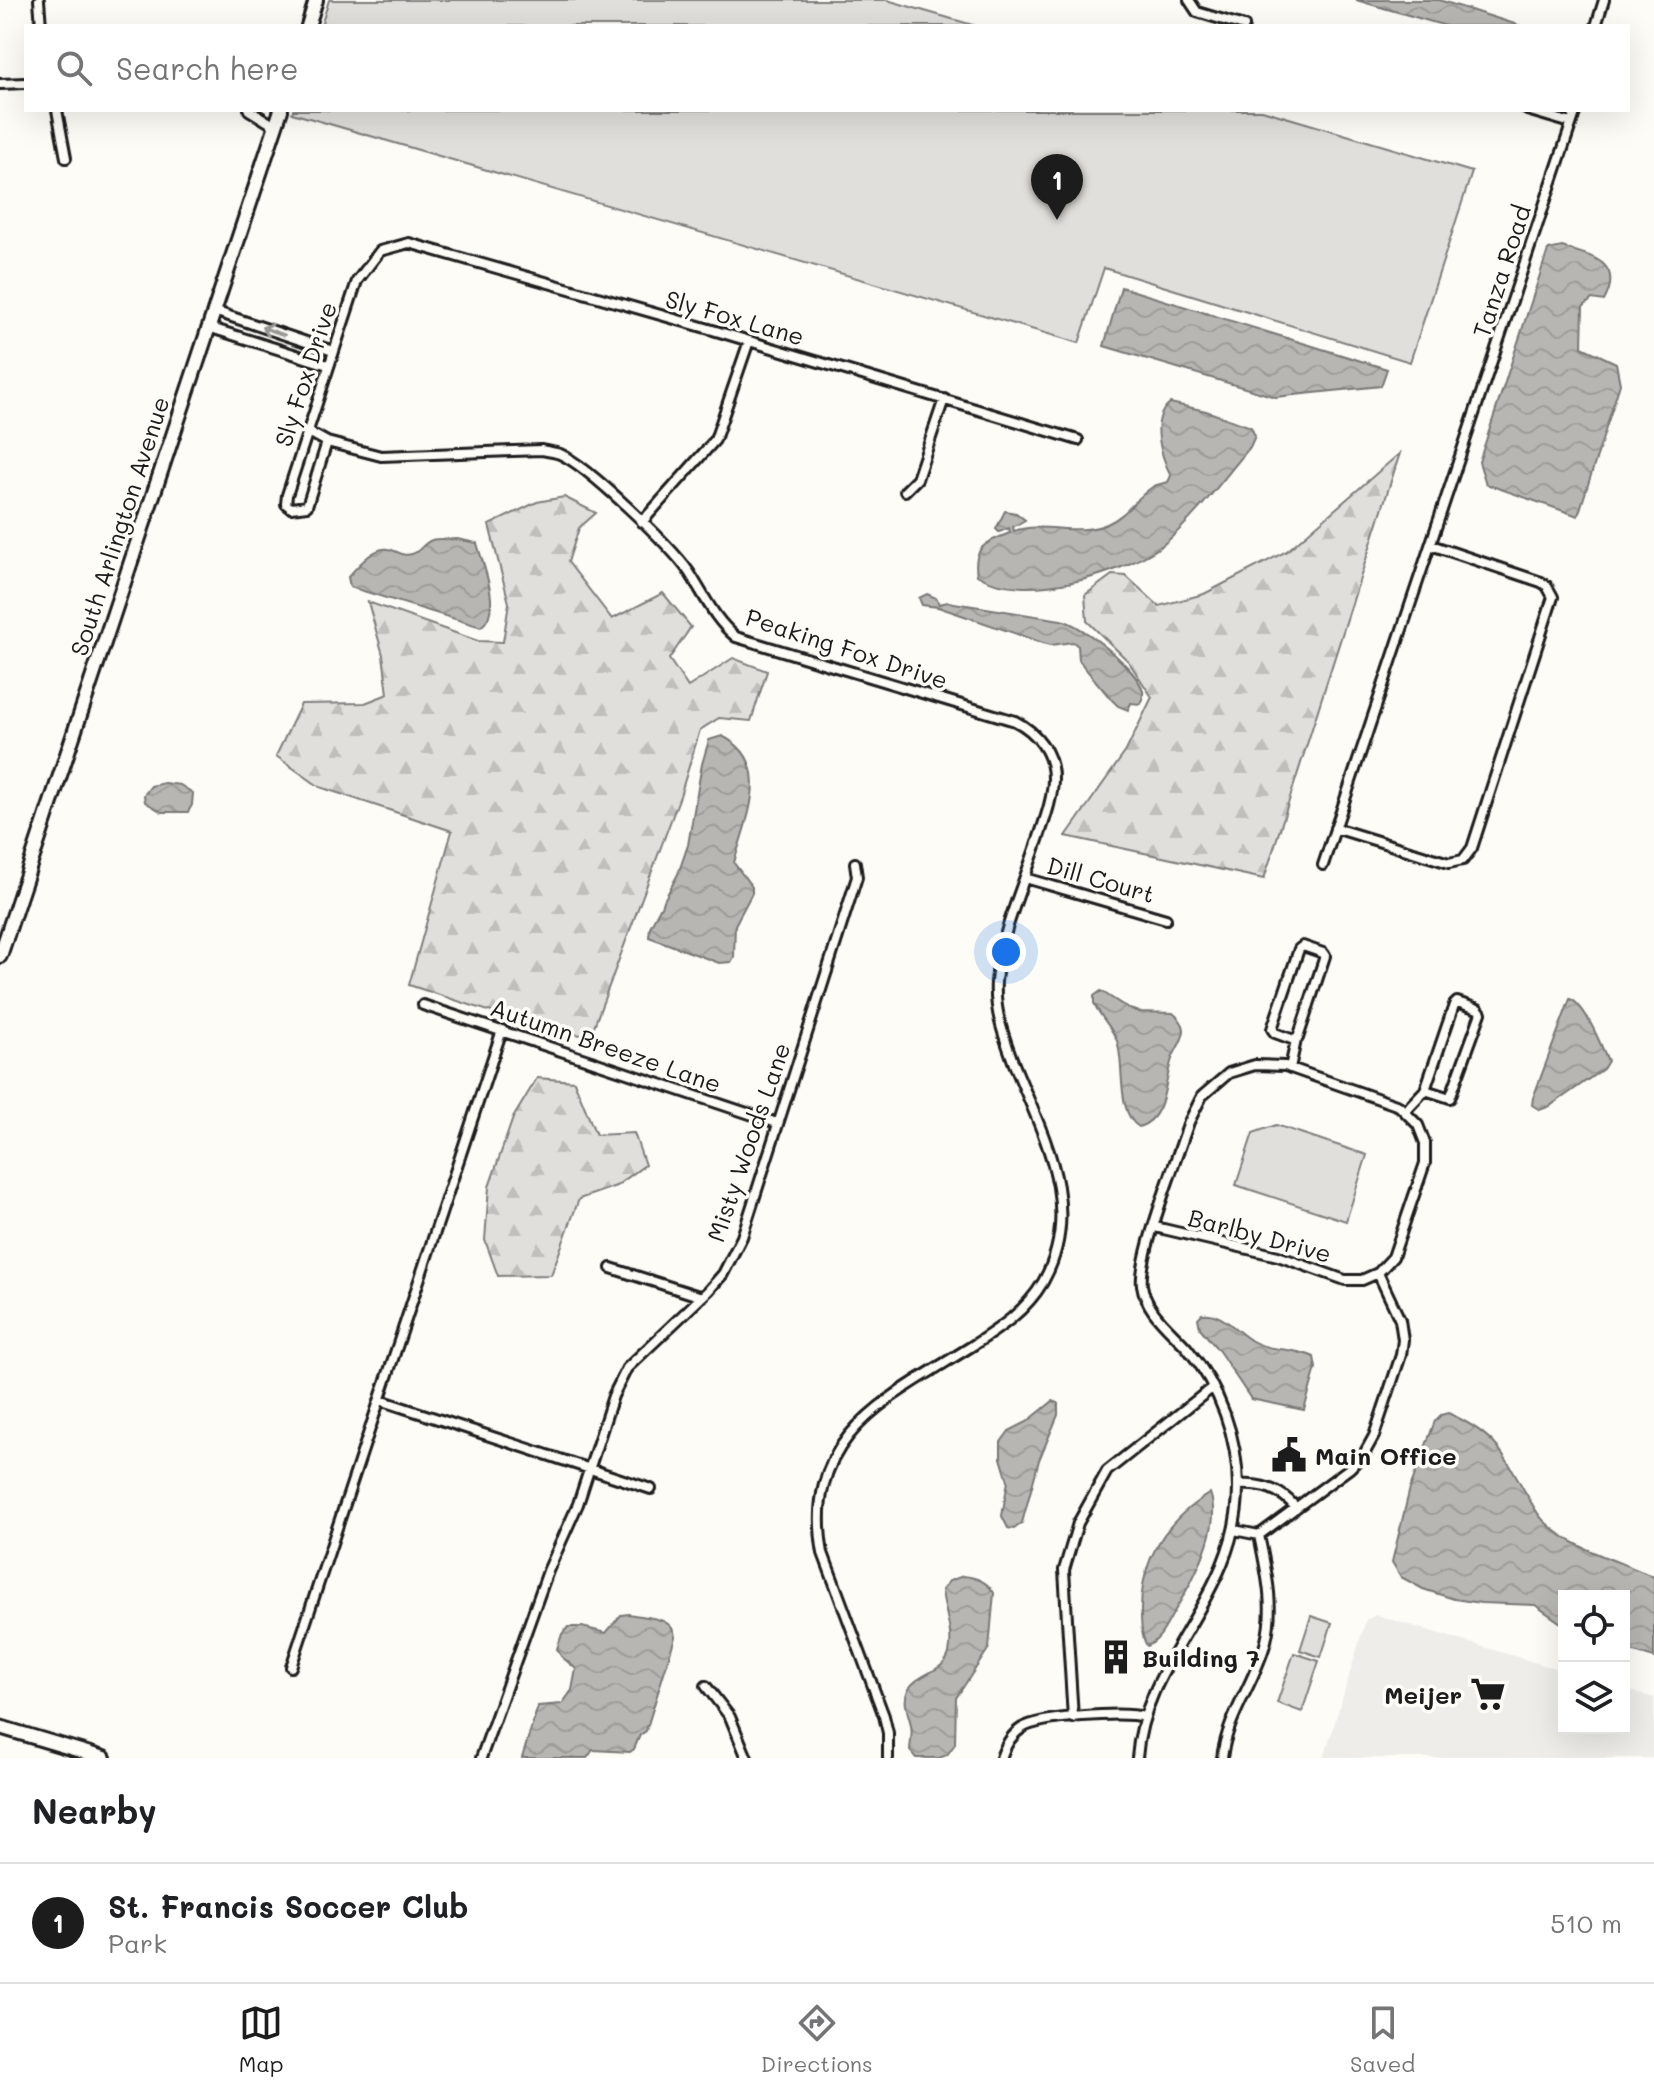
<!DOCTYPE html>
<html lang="en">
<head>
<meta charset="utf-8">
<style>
  :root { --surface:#fff; --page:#f2f2f2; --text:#202124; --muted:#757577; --line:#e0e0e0; --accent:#1c1c1c }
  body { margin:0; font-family:Mali,sans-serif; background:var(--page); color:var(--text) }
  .controls { position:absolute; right:24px; bottom:24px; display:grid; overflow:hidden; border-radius:0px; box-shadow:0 8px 32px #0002 }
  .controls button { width:72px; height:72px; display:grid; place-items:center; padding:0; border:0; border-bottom:2px solid var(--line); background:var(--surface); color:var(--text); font:40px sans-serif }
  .you { position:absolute; left:1006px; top:952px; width:28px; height:28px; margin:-20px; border:6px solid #fff; border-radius:50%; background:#1a73e8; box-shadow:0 0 0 12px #1a73e833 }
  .badge { display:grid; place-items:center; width:52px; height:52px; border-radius:50%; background:var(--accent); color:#fff; font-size:26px; font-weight:700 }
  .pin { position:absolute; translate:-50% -66px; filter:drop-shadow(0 2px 4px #0008) }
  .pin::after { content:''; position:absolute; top:42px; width:28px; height:24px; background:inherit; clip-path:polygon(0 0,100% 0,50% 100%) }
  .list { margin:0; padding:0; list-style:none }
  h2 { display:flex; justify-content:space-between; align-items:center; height:104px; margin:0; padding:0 32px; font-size:34px }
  h2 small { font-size:26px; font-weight:400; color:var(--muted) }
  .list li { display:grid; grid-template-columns:52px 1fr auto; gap:24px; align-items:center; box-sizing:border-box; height:120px; padding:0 32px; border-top:2px solid var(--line) }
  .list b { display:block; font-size:30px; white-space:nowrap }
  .list p { margin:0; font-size:26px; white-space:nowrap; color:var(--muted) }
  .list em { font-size:26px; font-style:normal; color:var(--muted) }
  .icon { flex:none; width:44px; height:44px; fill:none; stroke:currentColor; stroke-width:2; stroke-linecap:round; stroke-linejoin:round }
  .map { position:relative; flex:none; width:1654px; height:1758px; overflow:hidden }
  .search { position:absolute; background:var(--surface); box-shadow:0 8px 32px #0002; left:24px; right:24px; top:24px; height:88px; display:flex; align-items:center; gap:20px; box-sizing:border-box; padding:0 28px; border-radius:0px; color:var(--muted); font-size:30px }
  .sheet { height:224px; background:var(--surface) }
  nav { display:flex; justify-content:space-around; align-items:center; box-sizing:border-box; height:112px; border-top:2px solid var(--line); background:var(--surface); font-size:22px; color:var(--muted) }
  nav a { display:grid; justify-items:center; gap:4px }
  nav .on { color:var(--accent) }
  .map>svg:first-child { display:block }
  .built { fill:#eeede9 }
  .green { fill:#e0dfdb; stroke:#7e7e7c; stroke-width:2 }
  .forest { fill:url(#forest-firs); stroke:#7e7e7c; stroke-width:2 }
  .water { fill:url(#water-waves); stroke:#797876; stroke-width:2 }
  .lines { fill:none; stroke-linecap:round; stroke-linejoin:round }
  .street-casing { stroke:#1c1c1c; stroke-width:14 }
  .secondary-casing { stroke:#1c1c1c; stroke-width:18 }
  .street { stroke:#fdfcf7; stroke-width:8 }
  .secondary { stroke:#fdfcf7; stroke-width:12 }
  .oneway { stroke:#989794 }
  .labels { text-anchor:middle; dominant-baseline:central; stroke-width:7; stroke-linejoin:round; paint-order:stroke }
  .street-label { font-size:24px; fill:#1c1c1c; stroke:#fdfcf7 }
  .poi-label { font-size:24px; font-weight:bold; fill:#1c1c1c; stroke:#fdfcf7; text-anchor:start }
</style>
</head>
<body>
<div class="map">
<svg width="1654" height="1758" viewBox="0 0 1654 1758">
  <defs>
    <pattern id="forest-firs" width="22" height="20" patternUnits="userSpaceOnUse" patternTransform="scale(2)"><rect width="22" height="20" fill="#e0dfdb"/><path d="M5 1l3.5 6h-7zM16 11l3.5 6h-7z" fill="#c0bfbb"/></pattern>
    <pattern id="water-waves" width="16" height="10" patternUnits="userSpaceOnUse" patternTransform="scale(2)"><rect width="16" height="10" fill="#b7b6b2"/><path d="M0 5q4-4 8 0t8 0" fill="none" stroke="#9d9c98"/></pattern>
  </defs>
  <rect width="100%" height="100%" fill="#fdfcf7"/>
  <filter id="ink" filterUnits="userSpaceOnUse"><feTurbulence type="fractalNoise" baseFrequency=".0125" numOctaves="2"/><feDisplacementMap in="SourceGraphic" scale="16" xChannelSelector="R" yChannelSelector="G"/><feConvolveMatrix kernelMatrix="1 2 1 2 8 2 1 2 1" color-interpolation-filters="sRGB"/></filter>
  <g filter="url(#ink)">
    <!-- built -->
    <path class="built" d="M1376 1615 1564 1671V1728H1624V1689L1654 1698V1758H1324L1366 1620Z"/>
    <!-- green -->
    <path class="green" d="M329 0H887L976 26H321Z
      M293 110H1262L1472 172 1410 362 1104 268 1079 343 292 113Z
      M1276 1125 1367 1155 1346 1221 1236 1185 1253 1133Z
      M1311 1616 1332 1623 1321 1657 1300 1650Z
      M1294 1653 1319 1661 1302 1712 1277 1703Z"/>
    <!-- forest -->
    <path class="forest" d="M1400 453 1264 879 1066 836 1126 751 1152 697 1128 661 1087 621 1085 595 1112 575 1126 576 1159 606 1204 594 1287 551Z
      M564 497 596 513 579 528 568 562 612 619 663 593 691 627 669 659 688 687 733 658 767 671 751 721 719 718 700 730 680 796 590 1037 525 1023 409 985 452 831 320 787 276 756 301 704 365 703 388 694 383 655 368 602 478 641 503 642 509 603 489 525 537 502Z
      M537 1078 574 1081 596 1135 634 1133 645 1165 616 1186 579 1199 551 1275 498 1276 485 1240 489 1187 513 1118Z"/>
    <!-- water -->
    <path class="water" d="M1356 0H1439L1521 26H1446Z
      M1562 247C1591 256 1625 262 1604 301L1592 299 1583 307 1582 347 1616 363 1620 384 1578 516 1486 484 1479 462 1548 250Z
      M1121 287 1387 369 1381 386 1275 397 1104 346Z
      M1170 403 1206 411 1251 427 1255 436 1250 447C1224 478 1195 518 1164 544 1124 575 1022 604 977 575 972 546 987 542 1010 533L1009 528 999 532 996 529 1005 511 1016 513 1025 520 1013 527 1014 531C1045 521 1077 537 1107 524 1126 516 1135 499 1151 488 1156 484 1162 484 1168 482L1171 476C1161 456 1149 419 1170 403Z
      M457 539 477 543C483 566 503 610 481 627L350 587 348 577C356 568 374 546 388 549 397 550 401 557 412 554 420 552 423 543 432 540 439 538 449 540 457 539Z
      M927 594 936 598 939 604 948 602 1061 620C1082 624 1138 670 1143 691 1144 697 1142 699 1140 704L1131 703 1128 710 1118 706 1110 698 1084 667 1079 660 1078 646 1073 642 1051 645 1043 643 938 607 922 605 919 598Z
      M722 736C776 762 745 820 734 863L752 887V893L735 925 734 957 731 962 719 963 649 937 650 927 678 874 688 845 702 764 709 740Z
      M164 783 180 785 193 793 192 805 188 812H162L145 802 144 795 151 786Z
      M1101 991 1129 1009 1140 1012 1173 1013C1178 1017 1183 1022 1184 1029 1185 1038 1175 1050 1172 1059 1164 1081 1167 1118 1139 1127 1116 1113 1125 1064 1117 1041 1112 1027 1100 1017 1094 1003V996Z
      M1570 999C1585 1004 1601 1045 1608 1061L1603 1069 1550 1106 1540 1110 1532 1105 1533 1098Z
      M1202 1314C1222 1311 1236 1332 1252 1341 1271 1352 1294 1347 1314 1357L1316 1368 1304 1410 1251 1399 1219 1351 1200 1328 1198 1318Z
      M1053 1401 1058 1403V1415L1039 1460 1022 1523 1014 1529 1008 1528 1002 1516 1008 1481 1001 1458V1442L1009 1431 1027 1422Z
      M1448 1413C1492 1433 1501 1448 1524 1490 1531 1501 1535 1512 1544 1521 1573 1550 1618 1560 1654 1577V1658L1624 1649V1596H1564V1625L1535 1605 1481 1603 1454 1599 1423 1589 1401 1577 1392 1562 1410 1488 1435 1421 1441 1415Z
      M1210 1493C1223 1528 1192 1582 1174 1612 1166 1625 1161 1640 1147 1646 1141 1636 1141 1622 1141 1610 1141 1557 1166 1520 1210 1493Z
      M963 1576C976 1577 987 1581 994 1593L989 1648 956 1698 955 1744 947 1755 939 1758H916L910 1751C910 1743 913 1734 911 1726 909 1713 902 1703 908 1690 917 1673 945 1672 949 1653 954 1632 944 1611 942 1590L949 1581Z
      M629 1614C646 1618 673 1616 675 1637L646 1731 640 1735 634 1749 630 1752 593 1750 587 1758H522L538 1706 562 1704 572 1690 576 1669 561 1656 557 1649 562 1634 568 1627H582L606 1633 621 1615Z"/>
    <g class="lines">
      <!-- street casing -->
      <g class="street-casing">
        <path id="street" d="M39 0 41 26
          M1189 0 1197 12 1244 26
          M1596 26 1604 0
          M0 84 26 83
          M57 110 66 158
          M249 110 275 126
          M1527 110 1571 123
          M214 311 333 351
          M208 327 328 365
          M307 431 327 442 381 456 541 450C547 451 554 452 560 454 588 466 671 546 689 572 704 595 714 619 736 637L1015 721C1037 732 1053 753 1053 778 1053 798 1045 819 1039 837 1025 880 999 938 996 982 994 1011 1004 1037 1014 1064 1042 1134 1085 1208 1043 1282 1026 1311 1000 1328 972 1346 888 1399 802 1435 823 1553L884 1716 888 1733V1758
          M327 442 307 506 291 508 286 504 287 495 357 281 380 251 409 243 706 328 1078 440
          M905 491 917 479 944 399
          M642 522 715 440 749 341
          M1335 828 1449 863 1463 860 1472 848 1553 597 1547 586 1541 582 1431 545
          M1323 865 1576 110
          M1025 878 1166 919
          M1303 946 1323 953 1325 956 1298 1038 1294 1040 1275 1033 1272 1029 1299 949Z
          M1457 1002 1478 1009 1481 1013 1450 1098 1425 1090 1454 1005Z
          M423 1005 777 1123
          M1290 1068 1296 1040
          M1405 1111 1425 1090
          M611 1268 702 1297
          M380 1400 651 1489
          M1238 1485C1262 1483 1281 1489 1296 1508
          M1234 1530 1259 1535
          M1259 1535 1350 1468 1364 1454 1374 1436 1401 1355 1403 1340 1400 1320 1378 1273
          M291 1667 502 1030
          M706 1686 730 1717 747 1758
          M1073 1718 1064 1570 1078 1523 1107 1471 1213 1387
          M481 1758 548 1571 578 1504 613 1396 627 1368 708 1291 723 1274 742 1237 857 877 855 863
          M1001 1758C1005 1746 1011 1735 1022 1728 1040 1717 1123 1711 1144 1717
          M1137 1758C1144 1657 1238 1596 1238 1488 1238 1438 1220 1387 1187 1348 1170 1329 1146 1312 1142 1285 1138 1257 1178 1155 1189 1122L1202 1096 1229 1073 1255 1065 1285 1066 1399 1106 1418 1125 1425 1143V1163L1393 1257 1378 1273 1362 1280H1345L1278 1256 1155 1227
          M1222 1758C1227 1716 1256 1681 1266 1641 1275 1605 1266 1571 1259 1535"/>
      </g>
      <!-- secondary casing -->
      <g class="secondary-casing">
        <path id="secondary" d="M308 26 316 0
          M0 956 281 110
          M0 1727 104 1758"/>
      </g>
      <!-- street -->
      <use href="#street" class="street"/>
      <!-- secondary -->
      <use href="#secondary" class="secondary"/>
    </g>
    <!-- one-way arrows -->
    <defs><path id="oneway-shaft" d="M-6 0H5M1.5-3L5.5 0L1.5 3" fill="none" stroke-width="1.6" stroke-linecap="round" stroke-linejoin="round" transform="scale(2)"/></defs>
    <use class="oneway" href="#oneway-shaft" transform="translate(273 331) rotate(-161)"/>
  </g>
  <!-- icons -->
  <defs>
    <g id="civic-bare" transform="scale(2.76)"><path d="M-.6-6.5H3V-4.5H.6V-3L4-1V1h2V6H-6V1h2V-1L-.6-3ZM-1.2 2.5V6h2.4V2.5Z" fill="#1c1c1c" stroke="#fdfcf7" stroke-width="2.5" paint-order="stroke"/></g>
    <g id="building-bare" transform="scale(2.76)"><path d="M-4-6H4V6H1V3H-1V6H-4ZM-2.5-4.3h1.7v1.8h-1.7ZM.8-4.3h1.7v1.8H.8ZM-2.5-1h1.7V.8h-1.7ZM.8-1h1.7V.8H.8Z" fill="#1c1c1c" stroke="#fdfcf7" stroke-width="2.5" paint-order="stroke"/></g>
    <g id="supermarket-bare" transform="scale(2.76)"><path d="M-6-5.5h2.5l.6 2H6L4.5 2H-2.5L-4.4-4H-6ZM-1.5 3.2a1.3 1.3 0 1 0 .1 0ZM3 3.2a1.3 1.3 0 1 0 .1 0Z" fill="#1c1c1c" stroke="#fdfcf7" stroke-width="2.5" paint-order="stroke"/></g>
  </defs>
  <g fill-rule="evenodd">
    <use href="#civic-bare" x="1289" y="1455"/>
    <use href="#building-bare" x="1116" y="1657"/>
    <use href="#supermarket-bare" x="1488" y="1694"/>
  </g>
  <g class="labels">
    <!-- street labels -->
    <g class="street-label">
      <text transform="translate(1501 271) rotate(-72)">Tanza Road</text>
      <text transform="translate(735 317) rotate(16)">Sly Fox Lane</text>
      <text transform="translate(305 374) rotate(-72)">Sly Fox Drive</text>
      <text transform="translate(119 526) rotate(-72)">South Arlington Avenue</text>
      <text transform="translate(847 648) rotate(18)">Peaking Fox Drive</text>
      <text transform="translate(1101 879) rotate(16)">Dill Court</text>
      <text transform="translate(606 1045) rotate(19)">Autumn Breeze Lane</text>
      <text transform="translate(748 1142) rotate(-71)">Misty Woods Lane</text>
      <text transform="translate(1260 1235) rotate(15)">Barlby Drive</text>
    </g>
    <!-- poi labels -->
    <g class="poi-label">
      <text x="1315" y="1455">Main Office</text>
      <text x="1142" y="1657">Building 7</text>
      <text x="1462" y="1694" text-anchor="end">Meijer</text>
    </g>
  </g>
</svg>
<div class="controls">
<button><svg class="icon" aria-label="locate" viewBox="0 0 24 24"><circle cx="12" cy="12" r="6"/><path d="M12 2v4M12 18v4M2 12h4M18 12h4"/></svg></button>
<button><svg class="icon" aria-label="layers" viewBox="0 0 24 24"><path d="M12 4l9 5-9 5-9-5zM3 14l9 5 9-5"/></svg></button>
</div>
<div class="you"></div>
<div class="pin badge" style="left:1057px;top:220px">1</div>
<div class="search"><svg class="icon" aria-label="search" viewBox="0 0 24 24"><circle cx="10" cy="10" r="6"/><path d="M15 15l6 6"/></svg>Search here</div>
</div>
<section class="sheet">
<h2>Nearby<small></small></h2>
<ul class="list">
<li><span class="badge">1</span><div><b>St. Francis Soccer Club</b><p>Park</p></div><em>510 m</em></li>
</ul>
</section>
<nav>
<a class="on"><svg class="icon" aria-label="map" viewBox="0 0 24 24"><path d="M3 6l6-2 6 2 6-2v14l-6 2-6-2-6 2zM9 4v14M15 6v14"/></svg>Map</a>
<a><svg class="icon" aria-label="directions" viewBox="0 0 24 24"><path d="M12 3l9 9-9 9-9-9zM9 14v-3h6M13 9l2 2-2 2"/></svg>Directions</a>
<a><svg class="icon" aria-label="saved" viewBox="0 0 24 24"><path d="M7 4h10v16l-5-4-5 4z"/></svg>Saved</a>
</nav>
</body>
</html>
